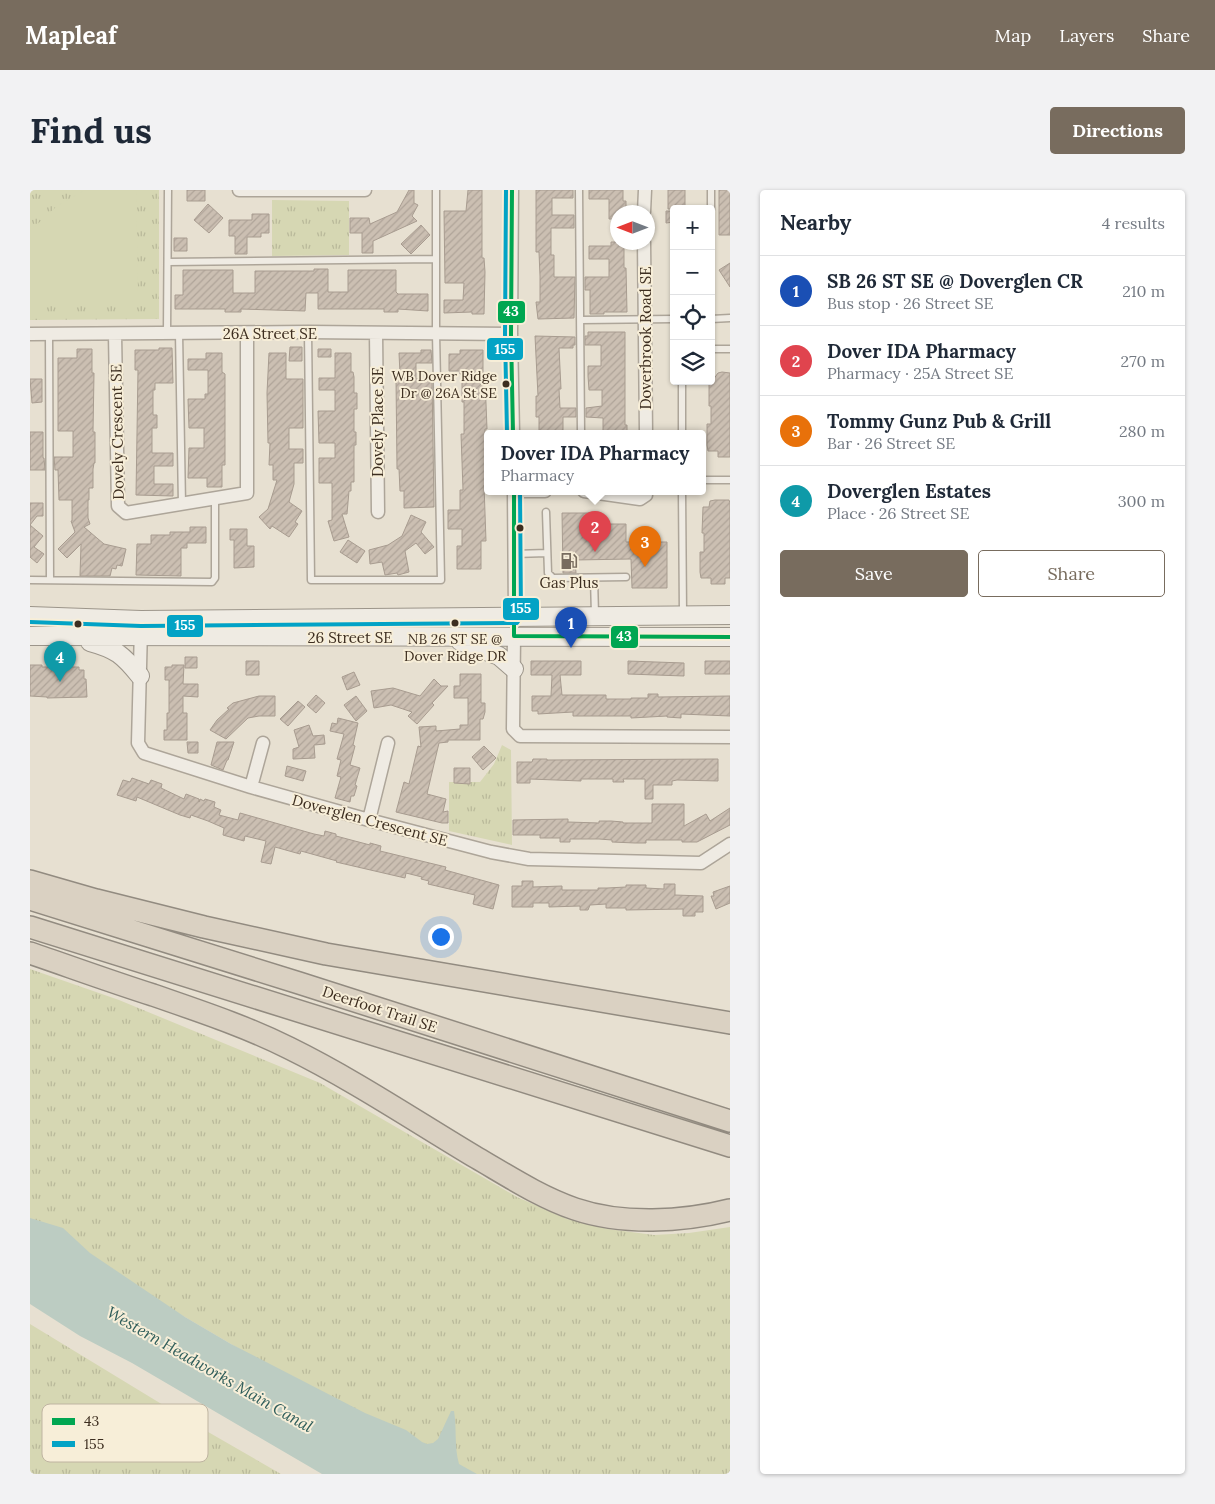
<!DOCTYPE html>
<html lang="en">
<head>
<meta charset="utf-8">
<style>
  :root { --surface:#fff; --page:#f2f2f3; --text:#1f2937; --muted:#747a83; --line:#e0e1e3; --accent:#786c5e }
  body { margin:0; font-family:Lora,serif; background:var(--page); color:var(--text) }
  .controls { position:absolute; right:15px; top:15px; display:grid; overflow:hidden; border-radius:5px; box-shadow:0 1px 4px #0004 }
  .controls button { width:45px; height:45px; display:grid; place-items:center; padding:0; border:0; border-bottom:1px solid var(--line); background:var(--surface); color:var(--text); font:25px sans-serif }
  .compass { position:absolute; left:580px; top:15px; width:45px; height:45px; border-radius:50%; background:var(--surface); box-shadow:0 1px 4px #0004; rotate:270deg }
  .you { position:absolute; left:410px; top:746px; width:18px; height:18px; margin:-12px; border:4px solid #fff; border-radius:50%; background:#1a73e8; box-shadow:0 0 0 8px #1a73e833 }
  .badge { display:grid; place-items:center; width:32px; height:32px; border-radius:50%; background:var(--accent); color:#fff; font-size:16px; font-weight:700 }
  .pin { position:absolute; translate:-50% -41px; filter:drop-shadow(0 1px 2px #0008) }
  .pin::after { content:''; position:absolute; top:26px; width:18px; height:15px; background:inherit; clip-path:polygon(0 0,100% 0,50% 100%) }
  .popup { position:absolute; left:454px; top:240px; width:222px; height:65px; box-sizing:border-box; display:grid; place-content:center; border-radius:5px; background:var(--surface); filter:drop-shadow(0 1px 4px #0005); font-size:16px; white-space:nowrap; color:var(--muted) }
  .popup b { font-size:19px; color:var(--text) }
  .popup::after { content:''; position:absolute; left:50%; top:100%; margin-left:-10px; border:10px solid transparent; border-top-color:var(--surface) }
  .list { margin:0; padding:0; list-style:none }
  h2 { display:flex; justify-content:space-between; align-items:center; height:65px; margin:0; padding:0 20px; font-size:21px }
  h2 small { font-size:16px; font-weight:400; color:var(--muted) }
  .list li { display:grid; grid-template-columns:32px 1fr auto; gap:15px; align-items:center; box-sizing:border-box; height:70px; padding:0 20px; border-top:1px solid var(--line) }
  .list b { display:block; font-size:19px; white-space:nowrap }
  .list p { margin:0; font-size:16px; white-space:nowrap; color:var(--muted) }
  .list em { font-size:16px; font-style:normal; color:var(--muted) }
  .actions { display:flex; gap:10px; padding:15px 20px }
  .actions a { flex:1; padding:11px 0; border:1px solid var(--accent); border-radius:5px; text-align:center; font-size:18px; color:var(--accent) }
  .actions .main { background:var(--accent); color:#fff }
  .icon { flex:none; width:28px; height:28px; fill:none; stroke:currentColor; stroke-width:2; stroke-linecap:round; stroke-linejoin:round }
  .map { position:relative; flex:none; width:700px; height:1284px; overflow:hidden; border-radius:5px }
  header { display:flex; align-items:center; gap:30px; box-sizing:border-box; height:70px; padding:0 25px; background:var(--accent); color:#fff }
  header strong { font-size:24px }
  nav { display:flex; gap:28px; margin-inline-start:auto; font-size:18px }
  .intro { display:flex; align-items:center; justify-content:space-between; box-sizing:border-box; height:120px; padding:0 30px }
  h1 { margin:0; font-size:35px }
  .button { padding:12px 22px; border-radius:5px; background:var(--accent); color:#fff; font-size:18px; font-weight:700 }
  main { display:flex; gap:30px; padding:0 30px }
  aside { flex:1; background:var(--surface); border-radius:5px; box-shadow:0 1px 4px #0004 }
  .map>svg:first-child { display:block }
  .grass { fill:url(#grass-tufts) }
  .garden { fill:#d6d7b3 }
  .water { fill:#bcccc2 }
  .building { fill:url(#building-hatch); stroke:#a89c90 }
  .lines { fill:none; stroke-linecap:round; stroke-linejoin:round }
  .lane-casing { stroke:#ada599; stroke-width:9 }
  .street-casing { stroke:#ada599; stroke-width:15 }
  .secondary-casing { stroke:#9c958a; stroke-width:20 }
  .highway-casing { stroke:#928b80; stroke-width:24 }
  .lane { stroke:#efebe3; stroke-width:6 }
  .street { stroke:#efebe3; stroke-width:12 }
  .secondary { stroke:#efebe3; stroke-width:18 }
  .highway { stroke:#dad1c2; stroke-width:21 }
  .bus-1-casing { stroke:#f7eed8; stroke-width:8 }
  .bus-2-casing { stroke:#f7eed8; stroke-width:8 }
  .bus-1 { stroke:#00a651; stroke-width:4 }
  .bus-2 { stroke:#03a3c5; stroke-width:4 }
  .bus-dot { fill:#3d2e20; stroke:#f7eed8; stroke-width:2 }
  .labels { text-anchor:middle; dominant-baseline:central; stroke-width:4; stroke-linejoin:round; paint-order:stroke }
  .bus-label { font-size:14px; fill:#3d2e20; stroke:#f7eed8; text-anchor:end }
  .street-label { font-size:15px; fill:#3d2e20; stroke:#f7eed8 }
  .poi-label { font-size:15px; fill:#3d2e20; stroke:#f7eed8 }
  .water-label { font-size:16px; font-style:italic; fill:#2f5d5a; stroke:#f7eed8 }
  .key { fill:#f7eed8; stroke:#bfb4a1; stroke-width:1 }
  .key-label { font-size:14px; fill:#3d2e20 }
  .line-badge { stroke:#f7eed8; stroke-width:2 }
  .badge-label { font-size:14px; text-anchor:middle; font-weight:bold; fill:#fff }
</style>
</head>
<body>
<header>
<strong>Mapleaf</strong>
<nav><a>Map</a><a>Layers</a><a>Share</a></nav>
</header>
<div class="intro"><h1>Find us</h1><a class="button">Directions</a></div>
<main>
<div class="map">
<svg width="700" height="1284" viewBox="0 0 700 1284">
  <defs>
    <pattern id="grass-tufts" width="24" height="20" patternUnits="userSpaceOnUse" patternTransform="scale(1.25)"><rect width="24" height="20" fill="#d6d7b3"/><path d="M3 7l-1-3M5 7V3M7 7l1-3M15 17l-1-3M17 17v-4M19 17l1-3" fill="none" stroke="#b9b99a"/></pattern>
    <pattern id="building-hatch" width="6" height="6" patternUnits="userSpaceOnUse" patternTransform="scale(1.25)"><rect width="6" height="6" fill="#cbbfb2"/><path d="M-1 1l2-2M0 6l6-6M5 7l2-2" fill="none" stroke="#afa499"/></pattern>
  </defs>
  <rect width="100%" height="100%" fill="#e7e0d1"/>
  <!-- grass -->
  <path class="grass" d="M0 0H129V129L0 130Z
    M242 10 319 11V65L242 66Z
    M472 555 481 560 482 655 419 641V592H450L464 574Z
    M0 779 89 810 290 893 487 1007 537 1029 578 1039 624 1045 659 1043 700 1037V1284H422L0 1036Z
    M0 1134 166 1235 251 1284H0Z"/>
  <!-- garden -->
  <path class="garden" d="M55 0H106L108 105 102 112H0V41L27 16Z"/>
  <!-- water -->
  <path class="water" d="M0 1028 33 1038 60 1063 155 1127 201 1154 335 1223 376 1240 392 1252 397 1254 403 1253 408 1249 421 1221H424C427 1239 424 1256 429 1274L447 1284H292L102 1173 50 1146 0 1114Z"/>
  <!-- building -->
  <path class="building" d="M157 0H175V11H157Z
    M379 0H384V13L388 15 382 26 387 31 343 51V63H332V43H320V28H339L340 34 367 22Z
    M438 0H452V68H454L455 82 454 124H442V122L414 123V110H433L434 93H415L414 21H436Z
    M506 0H543V8H522V25H544V38H521V65H524V87H545L544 128 508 129 506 112H510V86L509 62H506Z
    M559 0H593V11H596V20H594V22H588V29H579V9H559Z
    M638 0H655V19H638Z
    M689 0H700V45H689Z
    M178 14 193 28 179 43 164 30Z
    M636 21H644V32L636 33Z
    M222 24H239V43H231V47H217V64H205V46H199V30H222Z
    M391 35 400 45 381 64 371 54Z
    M144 48H157V61H144Z
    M581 52H594V78H596L597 122H574V124H560V100H555V87H579V69H559V56H581Z
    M700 73V97L689 80Z
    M284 79H298V102H318V80H366V102L368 104H398V121L368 119V122H354V119H288V103H276L275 121 211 119V122H195V119H145V105H153V80H203V103H225V81H284Z
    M558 142H595V235H597V243H573V228L556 227V218L572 216V200H559L558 186V176H571V155H555V146H558Z
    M505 146 545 147V155H543V158H529L531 199H529L530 218H546V227H533V243H509V227H506V206H508Z
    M260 157H272V171H259Z
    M129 158H142L143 193H125V200H123V225H127V238H122V263H143V276H124V294H143V306L106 305 108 180H105V160H129Z
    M47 159H62V183H64L63 242H65V273H64L63 279V298H59V310H58V328L60 334 54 337 74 354 96 359 92 376 87 375 86 379 82 378 80 386H50L51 354 37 368 28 359 45 342 41 331H42V310H29L28 280H25L24 267H43V241H28V168H47Z
    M288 159H301V167H288Z
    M391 160H401L402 173H386V189H402L404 317 374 318V301H370L369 279H367L366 189 367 184H370L369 163H391Z
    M430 160H453V188H455L457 239H455L456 295H454L456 351H451V379H427V356H432V339H418V320H430V300H433L431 244H434V212H432V184H430V181H419V164H430Z
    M176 163H192V182L195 184V275H192V297H177V288H158L159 258H174V238H159L158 209H175V204H178V180H158V169H176Z
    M239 163H256V189H273V238H259V259H273V273H264V294L259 312 272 321 265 332 268 334 259 347 242 336 240 339 229 327 238 319 247 290H243V275H239L240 253H238L237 203Z
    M305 163H321V182H323L324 187V203H327V219H324V242H326V255H324V292H321V301H319L317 324H312L319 347 304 351 298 331 302 330V293H289V268H305V253H289L288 221H305V200H289V188H305Z
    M692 182 700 183V267H688V261H678L677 255V234H681V216H679V195L680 191 683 190 688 183Z
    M0 189H12V212L2 213Z
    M0 242H13V268H14L15 280H0Z
    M685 310H699L700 313V388H695V394H681V388H671L670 382V362H674V343H672L673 317H679L680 311Z
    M0 313H13V326H7L0 335 13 346 4 357 14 364 7 373 0 367Z
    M532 323H562L563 334H596V352H637V398H602L601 369 545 370 546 383H533Z
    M381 325 396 332 391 342 404 357 395 364 386 353 375 361 379 382 368 385 367 383 355 385 352 372 340 374 339 360 358 355 372 346Z
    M160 337H176V353H157V358H151V386L106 385 107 354H121V345H140V342H160Z
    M200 339H217V356H224V377L204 378V350H200Z
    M318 350 335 361 327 373 310 362Z
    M155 467H167V478H155Z
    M216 471H229V485H216Z
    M501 471H551V485H530L532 505H576V509H601V508H618V504H628V507L700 506V526L651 524V528L637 527V526L601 528V526H543V522L508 524V521H502V506H521L522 485H501Z
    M598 471 654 473V486L598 484Z
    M675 471H700V484H675Z
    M0 475H12V477H49V480H54V489H56L57 507 17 508V507L0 506Z
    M142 475H154L153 494H168V507L153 506V523H157V550H134V540H137V523H139V490H135V477H142Z
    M324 482 330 495 317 500 312 487Z
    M430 484H451V513H455V522L453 529H450V550H418V552L409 553 397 604 416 609 413 622 418 621V633H412L366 622 374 592 379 594 388 556 391 557 389 537 406 536V541L430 539V535H438V508H424V496H430Z
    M404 489 411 496H418L402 513 404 515 387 534 378 526 382 522 361 515 344 518 341 501 363 498 390 506Z
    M286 505 295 513 286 523 277 515Z
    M229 506H245V526H229L218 528 196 549 180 540 187 530 199 519 197 518 203 513Z
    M326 506 337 521 326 531 314 515Z
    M268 511 275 517 258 536 250 529Z
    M308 528 328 533 323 555 325 556 320 575 330 578 325 595 327 596 324 606H321L320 612 305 608 311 587 307 586 311 570 307 569 314 544 300 541 302 533 307 534Z
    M279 535 283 546 294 545 295 554 284 555 285 568 263 569V559L269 557 264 540Z
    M157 552H168V563H158Z
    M187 552H204L198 570H197L193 580 181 575Z
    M454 556 466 568 453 580 442 567Z
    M503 569H517V570L686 569H688V591L647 590 642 591V595H623V609H615V589H593L594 592H583V589H551V591L500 589V593H487V572H502Z
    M257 576 276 581 273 591 255 586Z
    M424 578H440V594L424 593Z
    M102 588 119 594 121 590 132 594 131 598 154 609 156 604 169 609V612L170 609 174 611 175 609 185 612 184 617 191 620 189 625 208 630 210 623 284 644 294 646 295 641 306 644V646L340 655V653L351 656 350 661 416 677 415 680 469 695 463 719 443 714 445 705 398 694 399 691 391 689 392 687 376 683 375 688 306 672 307 671 271 661 270 664 245 657 241 674 231 672 236 651 215 646 214 651 193 645 194 638 178 631 161 625 160 628 150 625 107 607 106 611 87 605 93 590 100 592Z
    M622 614H654V636L676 624 680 631 700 618V635L667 652H652V650H616V653H605L582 652V650L569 649H540V652H530V648H510V645H483V630L538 629V632L569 633V631H581L593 632V633H622Z
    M492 691H503V697L532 696V700H568V698H577L596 697V695H616V698L634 699V694H645V705L673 706V722H665V726H653V719L596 720V718H576V714L560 715 558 720H550V716L519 717V713H503V717H482V696H492Z
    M700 696V713L686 719 681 706H684L683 702Z"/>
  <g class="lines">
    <!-- lane casing -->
    <g class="lane-casing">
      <path id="lane" d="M549 0 551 243
        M681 0V19
        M138 72 406 69
        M681 126V129L700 128
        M551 130 644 129
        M278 142 281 390H411L406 143V0
        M137 143 138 0
        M149 143 152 315
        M19 144 20 390
        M681 159H700
        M652 191V243
        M672 290H700
        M652 301 653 424
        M516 322 518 383 523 388 596 387
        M484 364 517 363
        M564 388 565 425
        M0 390 182 392 185 388V309"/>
    </g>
    <!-- street casing -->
    <g class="street-casing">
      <path id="street" d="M209 0H335
        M482 0 481 144 483 243
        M614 22 615 0
        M614 52 616 243
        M346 143 348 322
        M0 144 278 142 481 144
        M85 144 88 316 96 323 217 303V143
        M484 301 485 427
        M484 301H515
        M554 301 610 309 616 305V301
        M111 438 108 553 114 563 221 597 339 630 461 662 499 669 671 673 700 654
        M484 446 483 539 490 546 700 547
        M221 597 233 553
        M339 630 358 553"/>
    </g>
    <!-- secondary casing -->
    <g class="secondary-casing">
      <path id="secondary" d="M0 426 111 430 700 425
        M0 446 700 447
        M430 451 469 466 484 479
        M60 452C86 459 93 465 110 486"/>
    </g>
    <!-- highway casing -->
    <g class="highway-casing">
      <path id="highway" d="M0 691 66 710 174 737 296 764 700 833
        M0 709 269 793 700 931
        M0 737 700 956
        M0 763C41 777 82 792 123 805 169 821 215 836 259 858 324 890 385 931 447 968 478 986 510 1007 545 1019 592 1035 653 1032 700 1020"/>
    </g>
    <!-- lane -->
    <use href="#lane" class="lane"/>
    <!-- street -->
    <use href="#street" class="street"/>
    <!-- secondary -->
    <use href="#secondary" class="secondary"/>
    <!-- highway -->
    <use href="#highway" class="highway"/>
    <!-- bus-1 casing -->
    <g class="bus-1-casing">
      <path id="bus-1" d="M482 0 481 144 483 243
        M484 301V446L700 447"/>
    </g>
    <!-- bus-2 casing -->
    <g class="bus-2-casing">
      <path id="bus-2" d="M476 0 475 144 477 243
        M0 432 111 436 487 433 491 427 490 301"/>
    </g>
    <!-- bus-1 -->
    <use href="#bus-1" class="bus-1"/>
    <!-- bus-2 -->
    <use href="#bus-2" class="bus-2"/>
  </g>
  <!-- icons -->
  <defs>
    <g id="fuel-bare" transform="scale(1.35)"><path d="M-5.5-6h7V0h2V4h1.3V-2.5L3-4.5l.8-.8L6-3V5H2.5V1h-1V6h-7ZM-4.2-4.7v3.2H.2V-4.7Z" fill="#786c5e" stroke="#f7eed8" stroke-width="2.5" paint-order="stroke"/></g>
  </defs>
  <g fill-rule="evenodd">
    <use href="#fuel-bare" x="539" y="371"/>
  </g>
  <!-- markers -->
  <g class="bus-dot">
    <circle cx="476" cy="194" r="4.5"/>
    <circle cx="490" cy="338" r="4.5"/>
    <circle cx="425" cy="433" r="4.5"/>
    <circle cx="48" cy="434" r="4.5"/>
  </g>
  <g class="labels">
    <!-- bus labels -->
    <g class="bus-label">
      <text x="467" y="186">WB Dover Ridge<tspan x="467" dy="17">Dr @ 26A St SE</tspan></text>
      <text x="425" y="449" text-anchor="middle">NB 26 ST SE @<tspan x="425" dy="17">Dover Ridge DR</tspan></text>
    </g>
    <!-- street labels -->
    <g class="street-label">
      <text x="240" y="143">26A Street SE</text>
      <text transform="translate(615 148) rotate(-90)">Doverbrook Road SE</text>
      <text transform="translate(347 232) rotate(-90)">Dovely Place SE</text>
      <text transform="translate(87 242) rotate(-91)">Dovely Crescent SE</text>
      <text x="320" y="447">26 Street SE</text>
      <text transform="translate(340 630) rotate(15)">Doverglen Crescent SE</text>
      <text transform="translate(350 819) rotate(18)">Deerfoot Trail SE</text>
    </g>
    <!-- poi labels -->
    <g class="poi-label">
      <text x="539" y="392">Gas Plus</text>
    </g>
    <!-- water labels -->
    <g class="water-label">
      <text transform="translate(180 1179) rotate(30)">Western Headworks Main Canal</text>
    </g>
  </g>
  <!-- legend -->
  <rect x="12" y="1214" width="166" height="58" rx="8" class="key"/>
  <rect x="22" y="1228" width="23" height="7" fill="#00a651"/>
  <rect x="22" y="1251" width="23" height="6" fill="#03a3c5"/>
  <g class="key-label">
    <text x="54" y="1236">43</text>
    <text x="54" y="1259">155</text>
  </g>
  <g class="line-badge">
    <rect x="467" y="110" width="29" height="24" rx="5" fill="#00a651"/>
    <rect x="456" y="147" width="38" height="24" rx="5" fill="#03a3c5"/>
    <rect x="472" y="407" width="38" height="24" rx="5" fill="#03a3c5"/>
    <rect x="136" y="424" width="38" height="24" rx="5" fill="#03a3c5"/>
    <rect x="580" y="435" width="29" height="24" rx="5" fill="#00a651"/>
  </g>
  <g class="badge-label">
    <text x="481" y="126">43</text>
    <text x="475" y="164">155</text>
    <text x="491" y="423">155</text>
    <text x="155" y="440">155</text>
    <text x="594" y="451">43</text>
  </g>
</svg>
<div class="controls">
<button>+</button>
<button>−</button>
<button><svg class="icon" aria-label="locate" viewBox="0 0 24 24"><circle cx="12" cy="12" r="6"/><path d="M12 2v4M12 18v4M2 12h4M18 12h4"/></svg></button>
<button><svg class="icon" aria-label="layers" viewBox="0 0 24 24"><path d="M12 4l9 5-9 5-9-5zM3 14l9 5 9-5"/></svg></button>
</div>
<svg class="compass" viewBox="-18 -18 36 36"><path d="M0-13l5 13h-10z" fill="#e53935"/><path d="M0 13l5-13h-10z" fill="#747a83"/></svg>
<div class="you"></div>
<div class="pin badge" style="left:541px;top:458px;background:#1a4fb4">1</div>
<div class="pin badge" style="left:565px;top:362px;background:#e0444e">2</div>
<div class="popup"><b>Dover IDA Pharmacy</b>Pharmacy</div>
<div class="pin badge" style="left:615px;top:377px;background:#e8710a">3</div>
<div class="pin badge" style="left:30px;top:492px;background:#0f9aa8">4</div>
</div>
<aside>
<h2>Nearby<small>4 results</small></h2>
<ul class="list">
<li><span class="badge" style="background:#1a4fb4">1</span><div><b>SB 26 ST SE @ Doverglen CR</b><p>Bus stop · 26 Street SE</p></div><em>210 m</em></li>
<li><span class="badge" style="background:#e0444e">2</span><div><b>Dover IDA Pharmacy</b><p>Pharmacy · 25A Street SE</p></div><em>270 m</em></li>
<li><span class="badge" style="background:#e8710a">3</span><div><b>Tommy Gunz Pub &amp; Grill</b><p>Bar · 26 Street SE</p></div><em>280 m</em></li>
<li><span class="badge" style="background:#0f9aa8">4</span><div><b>Doverglen Estates</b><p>Place · 26 Street SE</p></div><em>300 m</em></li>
</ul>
<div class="actions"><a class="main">Save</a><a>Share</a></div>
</aside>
</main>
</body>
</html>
